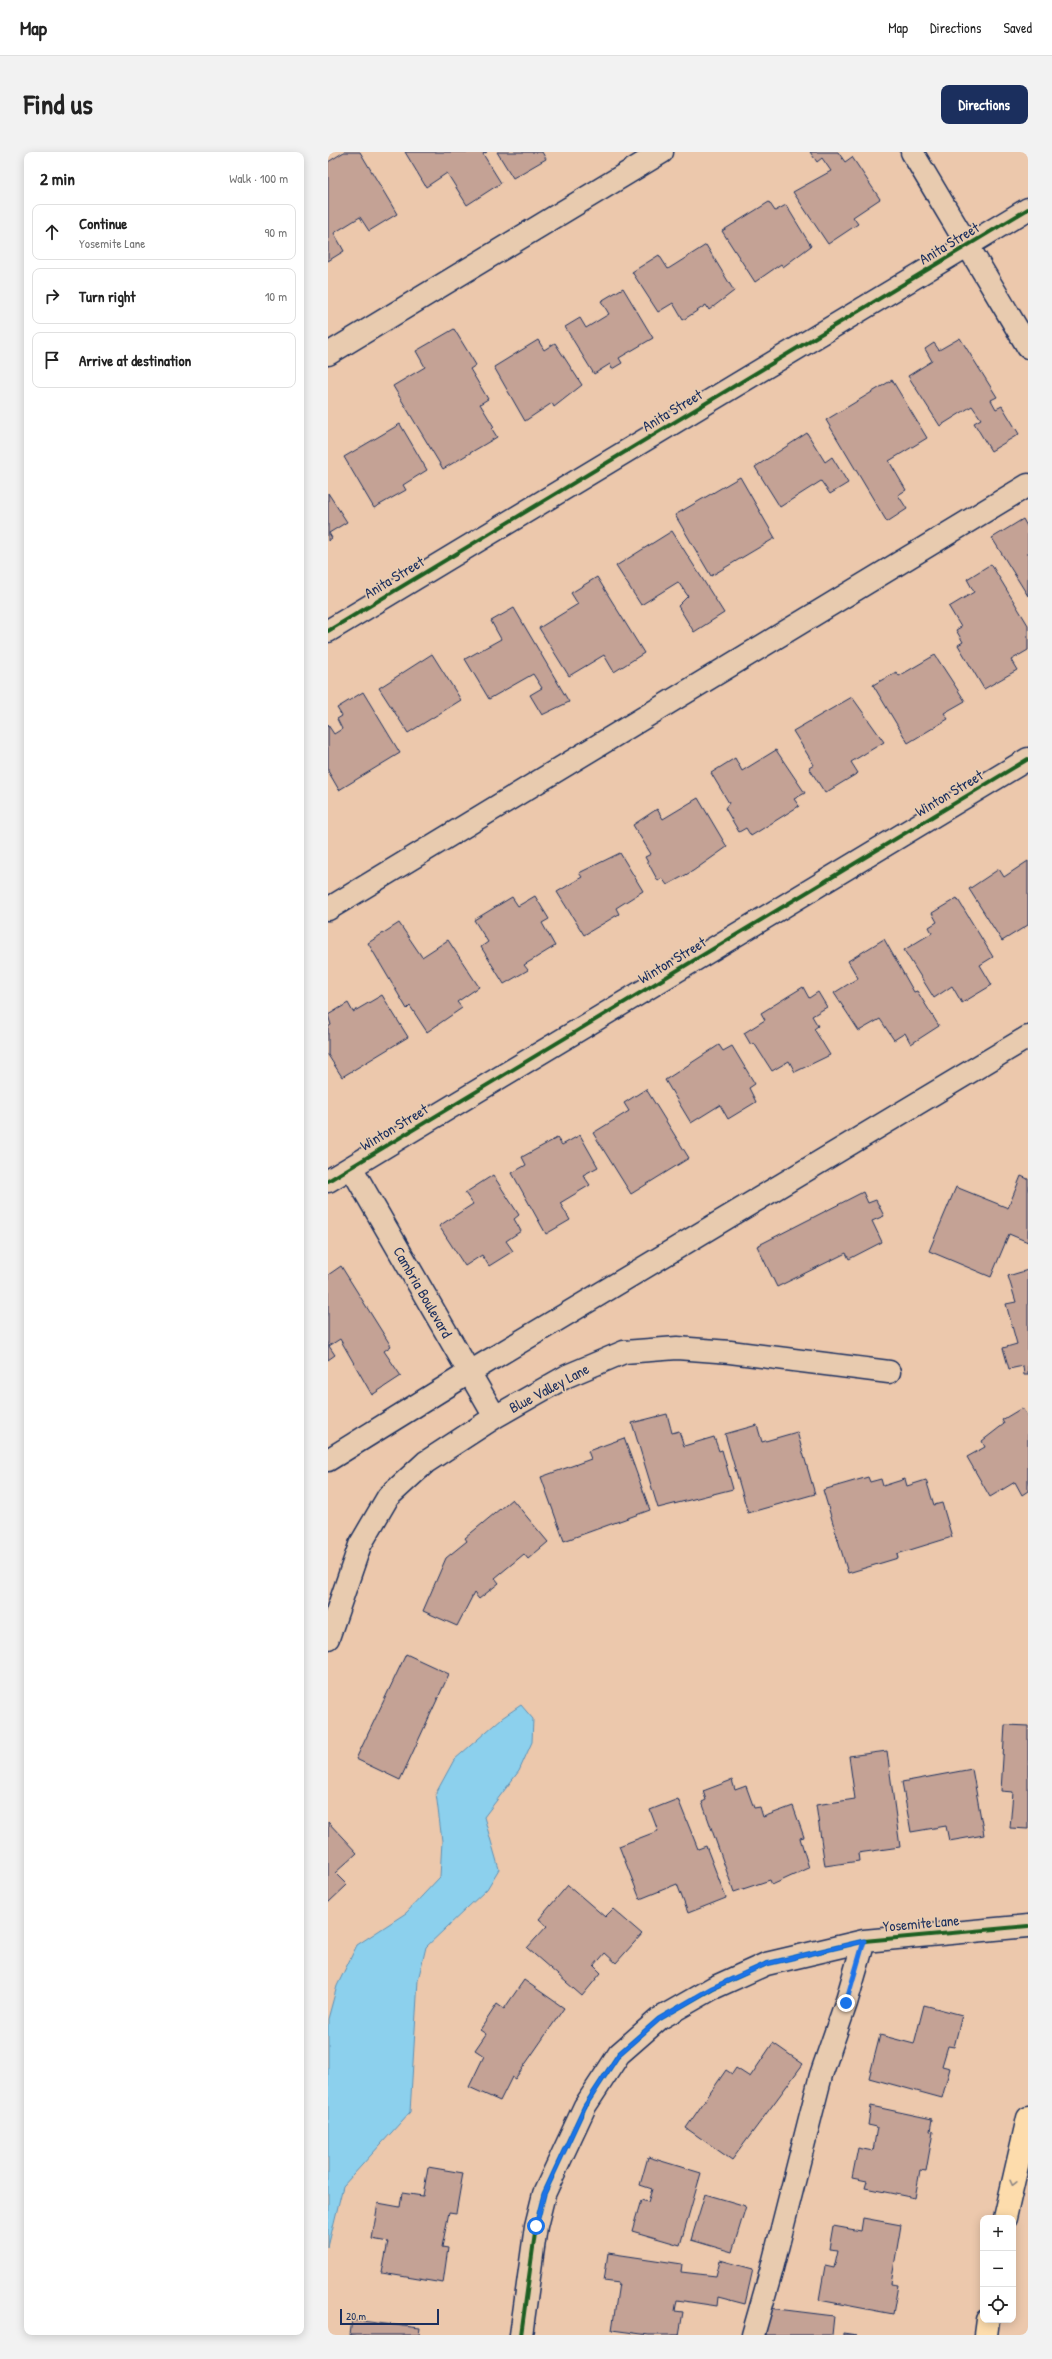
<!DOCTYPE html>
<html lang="en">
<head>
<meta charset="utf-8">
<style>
  :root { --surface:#fff; --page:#f2f2f2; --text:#222; --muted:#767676; --line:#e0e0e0; --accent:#1b2f5e }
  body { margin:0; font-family:"Patrick Hand",sans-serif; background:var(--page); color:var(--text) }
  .controls { position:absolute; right:12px; bottom:12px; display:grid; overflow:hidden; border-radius:8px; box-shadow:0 2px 10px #0003 }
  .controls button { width:36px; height:36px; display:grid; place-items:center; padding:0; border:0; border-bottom:1px solid var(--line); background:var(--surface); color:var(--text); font:20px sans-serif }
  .scale { position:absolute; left:12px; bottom:10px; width:99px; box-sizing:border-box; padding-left:4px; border:2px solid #1b2f5e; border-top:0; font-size:11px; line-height:14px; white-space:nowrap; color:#1b2f5e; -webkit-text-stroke:3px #e8cbaf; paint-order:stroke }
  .stop { position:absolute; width:12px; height:12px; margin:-9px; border:3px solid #1a73e8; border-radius:50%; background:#fff }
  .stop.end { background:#1a73e8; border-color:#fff; box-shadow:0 1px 4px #0008 }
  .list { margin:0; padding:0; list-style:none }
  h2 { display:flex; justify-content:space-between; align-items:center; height:52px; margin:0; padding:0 16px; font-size:17px }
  h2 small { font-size:13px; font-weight:400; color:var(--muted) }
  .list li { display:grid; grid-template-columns:26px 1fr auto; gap:12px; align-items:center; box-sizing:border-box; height:56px; margin:0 8px 8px; padding:0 8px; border:1px solid var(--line); border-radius:8px }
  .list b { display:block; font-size:15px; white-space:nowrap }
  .list p { margin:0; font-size:13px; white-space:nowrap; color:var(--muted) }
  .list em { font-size:13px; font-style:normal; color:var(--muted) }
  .icon { flex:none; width:22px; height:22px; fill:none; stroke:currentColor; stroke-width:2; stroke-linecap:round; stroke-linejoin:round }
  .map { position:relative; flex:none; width:700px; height:2183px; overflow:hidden; border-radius:8px }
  header { display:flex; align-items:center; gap:24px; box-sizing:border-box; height:56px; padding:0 20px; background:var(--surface); border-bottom:1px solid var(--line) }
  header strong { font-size:19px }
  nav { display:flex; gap:22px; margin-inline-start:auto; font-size:14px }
  .intro { display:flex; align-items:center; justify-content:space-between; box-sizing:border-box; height:96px; padding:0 24px }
  h1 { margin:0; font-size:28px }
  .button { padding:10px 18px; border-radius:8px; background:var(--accent); color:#fff; font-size:14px; font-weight:700 }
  main { display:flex; gap:24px; padding:0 24px }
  aside { flex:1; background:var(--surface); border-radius:8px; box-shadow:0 2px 10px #0003 }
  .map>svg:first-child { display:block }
  .water { fill:#8cd0ed; stroke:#5f90b4 }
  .building { fill:#c4a295; stroke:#1b2f5e }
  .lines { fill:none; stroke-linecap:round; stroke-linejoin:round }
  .minor-casing { stroke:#1b2f5e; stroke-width:25 }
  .major-casing { stroke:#1b2f5e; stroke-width:25 }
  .minor { stroke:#e8cbaf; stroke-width:22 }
  .major { stroke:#fddcac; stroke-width:22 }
  .cycleway-casing { stroke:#e8cbaf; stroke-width:6 }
  .cycleway { stroke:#1b5e20; stroke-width:4 }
  .oneway { stroke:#8c8685 }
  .route { stroke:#1a73e8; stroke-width:5 }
  .labels { text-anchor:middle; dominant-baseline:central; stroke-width:3.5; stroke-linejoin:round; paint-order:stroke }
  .street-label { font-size:15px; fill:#1b2f5e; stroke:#e8cbaf }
</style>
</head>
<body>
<header>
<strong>Map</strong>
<nav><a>Map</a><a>Directions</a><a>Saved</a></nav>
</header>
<div class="intro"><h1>Find us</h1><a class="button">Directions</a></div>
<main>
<aside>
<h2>2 min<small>Walk · 100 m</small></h2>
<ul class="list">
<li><svg class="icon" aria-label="ahead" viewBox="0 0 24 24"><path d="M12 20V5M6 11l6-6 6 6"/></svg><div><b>Continue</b><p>Yosemite Lane</p></div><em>90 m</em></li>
<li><svg class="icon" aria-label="right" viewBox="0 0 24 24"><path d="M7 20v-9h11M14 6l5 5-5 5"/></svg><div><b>Turn right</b></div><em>10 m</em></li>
<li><svg class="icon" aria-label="arrive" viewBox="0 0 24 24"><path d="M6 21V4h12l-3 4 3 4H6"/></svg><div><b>Arrive at destination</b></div></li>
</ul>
</aside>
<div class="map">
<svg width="700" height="2183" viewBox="0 0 700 2183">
  <rect width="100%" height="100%" fill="#ecc8ac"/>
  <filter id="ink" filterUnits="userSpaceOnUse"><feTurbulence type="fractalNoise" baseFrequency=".025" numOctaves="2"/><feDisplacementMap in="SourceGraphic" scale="8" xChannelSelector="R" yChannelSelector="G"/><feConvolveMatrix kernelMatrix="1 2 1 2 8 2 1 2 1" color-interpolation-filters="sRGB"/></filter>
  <g filter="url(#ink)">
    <!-- water -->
    <path class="water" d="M193 1553 205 1567 204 1590 191 1619 156 1665 171 1717 159 1737 98 1795 90 1828 82 1960 15 2034 0 2095V1867L9 1834 29 1793 78 1761 112 1725 114 1689 108 1641 126 1608 174 1566Z"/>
    <!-- building -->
    <path class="building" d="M16 0H32L69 62 41 79 32 65 6 81 16 99 0 109V10Z
      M77 0H159L155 2 173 31 139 53 119 21 98 35Z
      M169 0H214L218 7 185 26Z
      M482 0H510L517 10 524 5 552 47 525 65 530 72 500 92 465 40 503 19 494 6 489 10Z
      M441 50 447 59 458 53 483 94 455 115 453 112 427 130 394 79Z
      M378 93 406 139 381 158 378 153 355 168 345 151 330 160 304 120 331 103 340 117Z
      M295 136 325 186 291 206 294 211 284 217 282 212 266 222 237 175 252 166 258 176 281 162 273 149Z
      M126 177 148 213 142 217 160 247 152 252 166 275 164 277 169 285 115 317 65 234 97 215 88 199Z
      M632 186 669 245 663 248 668 257 674 254 691 282 663 299 646 271 653 267 644 254 612 274 580 224 604 209 597 197 606 191 611 198Z
      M210 188 216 198 227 191 254 233 226 255 224 251 197 269 166 215Z
      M564 228 599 286 561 309 578 338 570 343 579 357 559 370 498 268Z
      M72 272 99 318 75 333 78 338 46 356 16 305Z
      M479 281 497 310 504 305 520 331 502 342 493 329 452 355 427 315Z
      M412 325 447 386 383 424 347 363Z
      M0 341 19 370 1 381 4 386 0 389Z
      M695 367 700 376V444L664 386Z
      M344 379 396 461 366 480 350 454 360 444 350 430 313 453 288 414Z
      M663 412 700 473V498L683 508 689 518 656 537 630 493 635 490 628 478 633 475 621 455 646 440 639 427Z
      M269 425 316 501 286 520 276 503 241 524 211 476 250 452 243 441Z
      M186 456 241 550 214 563 202 543 214 536 205 522 161 547 137 507 173 487 163 469Z
      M104 502 133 548 80 581 51 536Z
      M607 503 637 549 616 561 620 567 580 591 545 533 568 520 571 524Z
      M35 540 72 601 11 638 0 619V573L6 582 14 577 9 567 14 564 9 556Z
      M524 545 556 590 523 610 530 621 497 641 481 616 486 613 465 579Z
      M448 598 477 641 466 647 471 654 423 684 418 676 411 680 397 656 401 651 383 621 407 606 414 619Z
      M370 646 399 695 365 719 339 733 334 726 330 729 317 705 323 702 305 673 329 657 335 667Z
      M292 701 315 739 288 756 291 762 256 783 229 740 254 725 251 721Z
      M700 709V773L674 789 641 737 671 717 676 725Z
      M207 744 221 767 214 771 227 794 196 813 200 818 176 832 153 795 160 790 146 768 184 745 190 754Z
      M629 746 665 805 652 813 664 833 634 851 624 834 606 846 576 798 604 781 601 775 609 770 604 761Z
      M71 771 94 805 120 788 151 835 129 850 134 856 99 880 82 854 79 857 40 791Z
      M556 787 586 840 589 839 611 874 583 892 577 881 566 888 552 867 531 879 506 841 530 826 520 809Z
      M475 835 481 846 490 840 499 855 484 864 490 874 486 877 502 903 467 920 461 909 444 919 426 891 423 893 416 881 437 868 433 861Z
      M54 843 80 885 14 925 0 903V875L3 873 0 863 20 851 25 860Z
      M391 893 395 899 404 894 427 932 421 936 428 950 400 967 392 953 363 971 337 928Z
      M318 937 361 1006 303 1042 265 981 301 959 296 951Z
      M252 983 270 1015 255 1023 262 1033 232 1051 242 1068 218 1082 184 1021 198 1013 194 1005 229 986 234 993Z
      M165 1023 191 1063 186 1067 193 1079 178 1089 185 1099 161 1114 154 1103 137 1114 111 1074 145 1052 137 1041Z
      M693 1024 700 1027V1090L681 1082 663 1125 601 1099 628 1035 680 1056Z
      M535 1040 540 1051 548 1048 556 1064 544 1069 554 1090 521 1107 518 1101 449 1135 429 1094Z
      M13 1114 63 1194 56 1199 73 1224 44 1243 12 1187 1 1194 7 1203 0 1208V1123Z
      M700 1118V1223H696L695 1214 681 1217 675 1196 689 1192 678 1152 688 1150 680 1124Z
      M694 1256 700 1265V1339L694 1343 687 1330 662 1345 639 1305 657 1295 654 1289 676 1272 674 1268Z
      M339 1262 344 1281 351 1279 356 1294 386 1285 391 1299 394 1298 405 1337 330 1356 304 1271Z
      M429 1273 434 1290 469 1280 487 1342 420 1361 397 1282Z
      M296 1286 322 1358 236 1389 213 1325 263 1307 260 1299Z
      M540 1325 542 1330 553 1327 555 1334 577 1327 579 1334 598 1328 606 1353 614 1351 624 1385 569 1402 570 1406 520 1421 495 1338Z
      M184 1347 220 1390 200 1407 196 1402 167 1426 171 1431 151 1447 146 1441 129 1474 95 1459 118 1406 139 1389 137 1386Z
      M78 1502 121 1522 72 1628 28 1607Z
      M677 1573 700 1574V1677L682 1676 685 1640 673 1639Z
      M559 1599 572 1695 530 1701 531 1709 497 1714 488 1653 527 1647 521 1604Z
      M644 1617 656 1683 621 1689 618 1674 583 1680 574 1630Z
      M404 1628 407 1638 418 1634 426 1656 432 1655 435 1665 465 1654 476 1685 472 1686 481 1716 444 1733 442 1728 406 1740 374 1650 378 1648 375 1639Z
      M350 1647 370 1697 378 1694 398 1746 360 1761 349 1732 312 1747 291 1694 330 1679 322 1658Z
      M0 1670 29 1701 7 1721 19 1733 0 1751Z
      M240 1733 277 1765 285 1757 314 1782 288 1811 277 1801 266 1814 273 1821 254 1844 199 1796 219 1774 211 1767Z
      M196 1828 236 1856 187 1927 184 1925 172 1949 141 1935 156 1904 147 1898 158 1882 152 1878 169 1852 176 1857Z
      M596 1853 634 1863 626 1895 620 1894 614 1914 622 1916 614 1946 541 1926 552 1883 586 1892Z
      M445 1891 475 1912 404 2008 358 1976 398 1918 404 1922 408 1916 422 1925Z
      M543 1954 604 1967 602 1979 605 1980 598 2019 592 2018 587 2046 537 2036 539 2029 524 2026 530 1996 545 1999 549 1975 540 1973Z
      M320 2005 373 2021 352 2093 304 2079 313 2048 320 2050 324 2037 312 2033Z
      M100 2015 135 2021 128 2061 121 2060 114 2095 120 2096 115 2131 54 2121 60 2090 44 2087 50 2051 72 2055 74 2041 95 2044Z
      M377 2042 418 2054 404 2100 363 2088Z
      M535 2066 573 2073 563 2132 570 2133 565 2162 491 2148 497 2114 506 2116 510 2098 501 2097 505 2074 533 2079Z
      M280 2101 354 2112 353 2120 388 2124 392 2108 425 2117 417 2152 390 2145 389 2154 349 2148 347 2159 355 2160 351 2183H321L284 2178 291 2131 276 2129Z
      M441 2156 506 2164 504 2183H438Z
      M24 2168 92 2176 91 2183H22Z
      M515 2181 529 2183H515Z"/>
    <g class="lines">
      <!-- minor casing -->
      <g class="minor-casing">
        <path id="minor" d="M584 0 700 195
          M0 202 334 0
          M0 479 700 57
          M0 757 700 333
          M23 1015 167 1265
          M0 1029 700 607
          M0 1308 142 1220 700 885
          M0 1486 32 1393 60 1345 98 1310 167 1265 239 1224 296 1200 349 1196 402 1200 561 1220
          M193 2183 208 2074 216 2042 257 1954 291 1902 331 1867 385 1836 438 1812 536 1789 700 1774
          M425 2183 443 2120 493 1923 518 1851 536 1789"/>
      </g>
      <!-- major casing -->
      <g class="major-casing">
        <path id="major" d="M677 2066 700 1966
          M658 2183 660 2168"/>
      </g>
      <!-- minor -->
      <use href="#minor" class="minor"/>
      <!-- major -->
      <use href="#major" class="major"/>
      <!-- cycleway casing -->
      <g class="cycleway-casing">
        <path id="cycleway" d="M0 479 700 57
          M0 1029 700 607
          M193 2183 208 2074 216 2042 257 1954 291 1902 331 1867 385 1836 438 1812 536 1789 700 1774"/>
      </g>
      <!-- cycleway -->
      <use href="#cycleway" class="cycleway"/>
    </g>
    <!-- one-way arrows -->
    <defs><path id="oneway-chevron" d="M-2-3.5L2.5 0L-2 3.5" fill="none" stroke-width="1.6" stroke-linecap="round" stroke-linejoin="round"/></defs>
    <use class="oneway" href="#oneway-chevron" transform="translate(685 2031) rotate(103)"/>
  </g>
  <g class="lines" filter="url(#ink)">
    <!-- route -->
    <path class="route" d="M208 2074 216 2042 257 1954 291 1902 331 1867 384 1836 438 1812 536 1789 518 1851"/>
  </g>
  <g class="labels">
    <!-- street labels -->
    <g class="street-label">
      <text transform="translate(621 91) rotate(-31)">Anita Street</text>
      <text transform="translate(344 258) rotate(-31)">Anita Street</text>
      <text transform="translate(66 425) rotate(-31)">Anita Street</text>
      <text transform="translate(621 641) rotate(-31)">Winton Street</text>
      <text transform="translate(344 808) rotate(-31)">Winton Street</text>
      <text transform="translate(66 975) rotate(-31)">Winton Street</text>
      <text transform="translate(95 1140) rotate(60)">Cambria Boulevard</text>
      <text transform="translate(221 1236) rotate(-28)">Blue Valley Lane</text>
      <text transform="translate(593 1771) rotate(-5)">Yosemite Lane</text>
    </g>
  </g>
</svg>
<div class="controls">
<button>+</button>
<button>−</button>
<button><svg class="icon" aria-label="locate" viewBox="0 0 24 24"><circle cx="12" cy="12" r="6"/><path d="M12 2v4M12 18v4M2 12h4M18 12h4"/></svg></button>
</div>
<div class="scale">20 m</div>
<div class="stop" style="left:208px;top:2074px"></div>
<div class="stop end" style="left:518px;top:1851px"></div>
</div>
</main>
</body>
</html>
